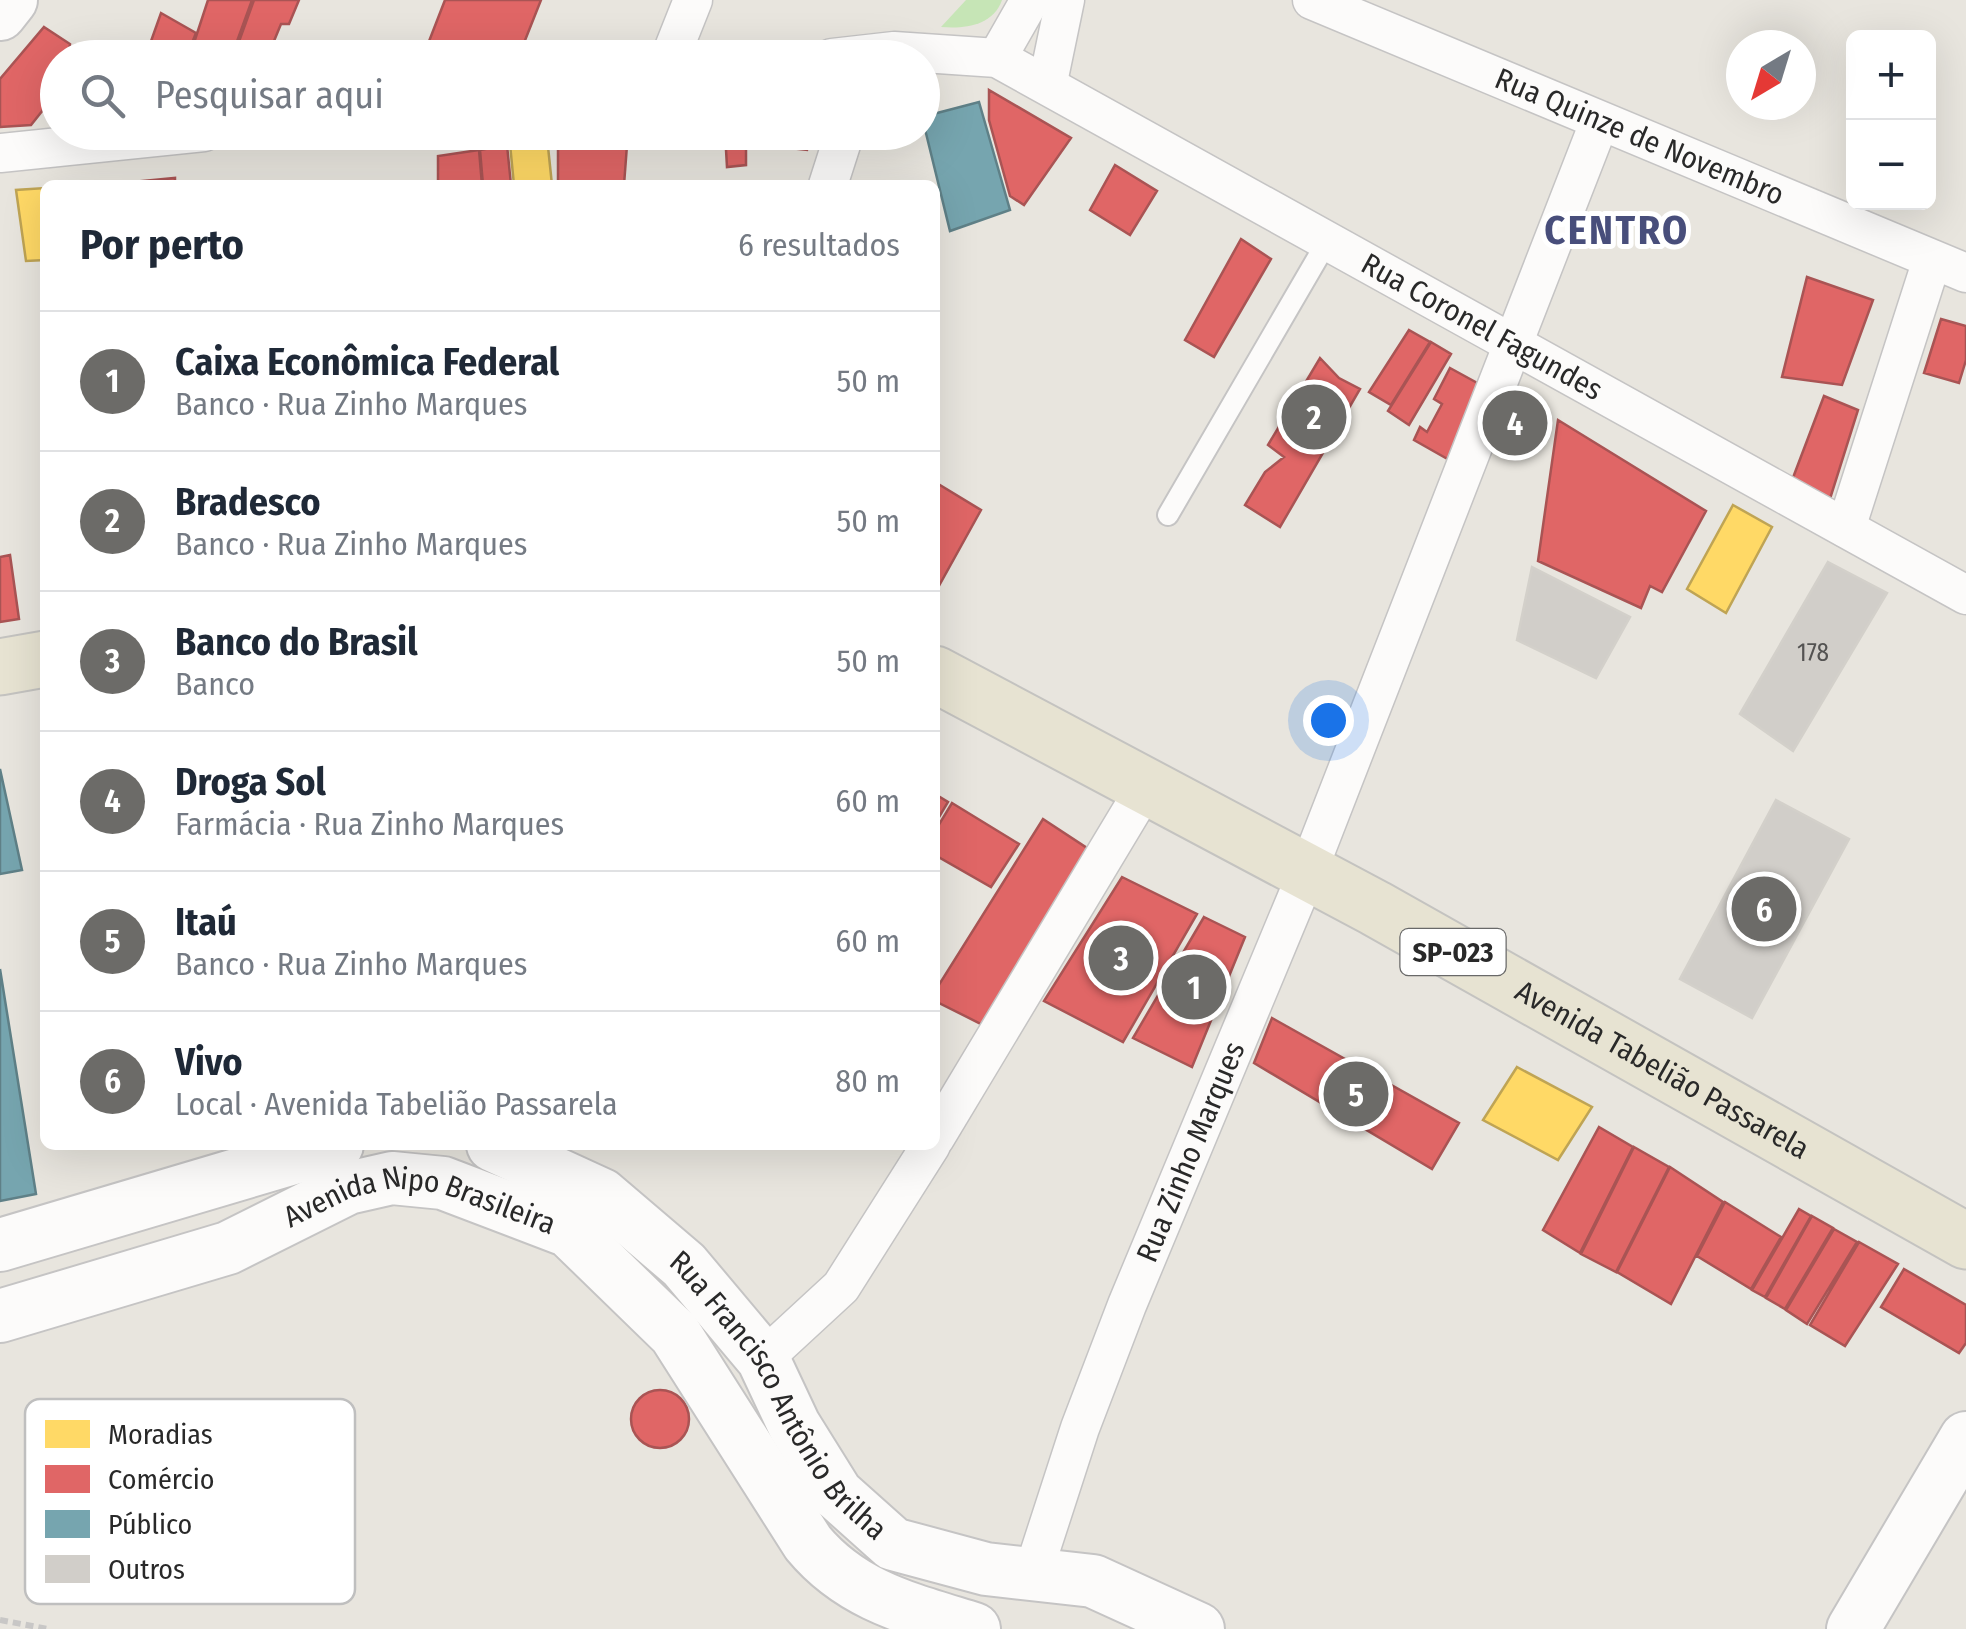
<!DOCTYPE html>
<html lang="pt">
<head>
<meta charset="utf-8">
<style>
  :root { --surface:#fff; --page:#f6f6f7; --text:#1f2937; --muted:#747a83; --line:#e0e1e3; --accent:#6c6b68 }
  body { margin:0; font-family:"Fira Sans Condensed",sans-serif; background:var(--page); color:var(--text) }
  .controls { position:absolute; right:30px; top:30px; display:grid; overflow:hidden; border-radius:15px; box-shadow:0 10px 40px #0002 }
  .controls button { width:90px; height:90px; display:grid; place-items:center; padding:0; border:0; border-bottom:2px solid var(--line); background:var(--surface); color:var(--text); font:50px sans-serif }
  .compass { position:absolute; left:1726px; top:30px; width:90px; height:90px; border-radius:50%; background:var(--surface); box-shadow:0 10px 40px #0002; rotate:218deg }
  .you { position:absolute; left:1328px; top:720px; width:35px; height:35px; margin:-25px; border:8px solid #fff; border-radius:50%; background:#1a73e8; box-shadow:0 0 0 15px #1a73e833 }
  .badge { display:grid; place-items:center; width:65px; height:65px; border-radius:50%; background:var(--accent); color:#fff; font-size:32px; font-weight:700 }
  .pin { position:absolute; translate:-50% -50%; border:5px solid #fff; box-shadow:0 2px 10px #0006 }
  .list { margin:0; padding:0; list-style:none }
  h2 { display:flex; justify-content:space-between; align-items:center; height:130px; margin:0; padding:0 40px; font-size:42px }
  h2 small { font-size:32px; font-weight:400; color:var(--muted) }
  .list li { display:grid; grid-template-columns:65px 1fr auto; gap:30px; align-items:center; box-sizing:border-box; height:140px; padding:0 40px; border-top:2px solid var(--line) }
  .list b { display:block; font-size:38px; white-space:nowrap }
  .list p { margin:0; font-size:32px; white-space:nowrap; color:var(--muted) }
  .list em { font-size:32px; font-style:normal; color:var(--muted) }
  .icon { flex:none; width:55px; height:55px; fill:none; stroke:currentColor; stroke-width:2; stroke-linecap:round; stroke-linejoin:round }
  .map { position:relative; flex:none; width:1966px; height:1629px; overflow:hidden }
  .search { position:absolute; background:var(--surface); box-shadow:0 10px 40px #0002; left:40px; top:40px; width:900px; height:110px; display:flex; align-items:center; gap:25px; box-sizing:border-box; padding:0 35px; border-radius:55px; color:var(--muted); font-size:38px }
  .panel { position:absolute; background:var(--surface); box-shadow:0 10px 40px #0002; left:40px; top:180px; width:900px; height:970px; border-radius:15px }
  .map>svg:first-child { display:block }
  .green { fill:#c6e5b6 }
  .homes { fill:#ffd966; stroke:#bfa454; stroke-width:2.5 }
  .shops { fill:#e06666; stroke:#a95454; stroke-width:2.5 }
  .public { fill:#76a5af; stroke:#5f8087; stroke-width:2.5 }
  .building { fill:#d1cec9; stroke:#d3d0ca; stroke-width:2.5 }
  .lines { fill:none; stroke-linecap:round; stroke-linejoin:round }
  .lane-casing { stroke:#c5c4c4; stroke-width:24 }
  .street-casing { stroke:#c5c4c4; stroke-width:41 }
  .secondary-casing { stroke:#c5c4c4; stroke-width:56 }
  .primary-casing { stroke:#c4c3c0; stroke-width:59 }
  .path { stroke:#c8c7c6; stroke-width:6; stroke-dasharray:8 5; stroke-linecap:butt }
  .lane { stroke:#fcfbfa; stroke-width:20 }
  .street { stroke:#fcfbfa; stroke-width:38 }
  .secondary { stroke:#fcfbfa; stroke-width:52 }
  .primary { stroke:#e7e3d2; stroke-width:55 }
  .labels { text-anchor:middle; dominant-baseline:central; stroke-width:10; stroke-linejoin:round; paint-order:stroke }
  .number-label { font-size:25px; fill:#545352 }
  .shield { fill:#fff; stroke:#696969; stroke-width:2.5 }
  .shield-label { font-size:28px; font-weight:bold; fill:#292929 }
  .street-label { font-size:30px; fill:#292929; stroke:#fff }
  .district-label { font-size:40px; font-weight:bold; letter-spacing:2.5px; fill:#484e7b; stroke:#fff }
  .key { fill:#fff; stroke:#bfbfbf; stroke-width:2.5 }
  .key-label { font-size:28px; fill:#292929 }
</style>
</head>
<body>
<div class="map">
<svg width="1966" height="1629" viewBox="0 0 1966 1629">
  <rect width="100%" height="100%" fill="#e8e5de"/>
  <!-- green -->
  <path class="green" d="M966 0H1002C993 26 964 29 941 27Z"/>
  <!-- homes -->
  <path class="homes" d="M547 137 552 185H514L510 144Z
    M45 188V260L26 261 16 190Z
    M1733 505 1772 527 1726 613 1687 589Z
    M1517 1067 1592 1107 1558 1160 1483 1120Z"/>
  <!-- shops -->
  <path class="shops" d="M208 0H252L231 58H189Z
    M254 0H299L289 24H281L267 58H233Z
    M445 0H541L518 58H450L426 49Z
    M161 13 196 33 186 58H145Z
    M44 27 70 44 68 58H58V91L31 125 0 127V79Z
    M989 90 1071 138 1024 205 1010 196 989 120Z
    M600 132H628L624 185H558V139Z
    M725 132H746V165L727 167Z
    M773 132H810L807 150 770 146Z
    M507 145 511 185H483L480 150Z
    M479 150 482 185H438V156Z
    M1115 165 1157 191 1130 235 1090 210Z
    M175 178V185H123V183Z
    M1241 239 1271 259 1214 357 1185 340Z
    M1807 277 1873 300 1842 385 1782 377Z
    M1941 319 1966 326V360L1959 383 1924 373Z
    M1409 330 1430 342 1391 405 1369 392Z
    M1431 342 1451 354 1409 425 1388 411Z
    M1320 358 1339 378 1360 389 1280 527 1245 505 1265 472 1284 457 1268 445Z
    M1450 368 1481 385 1451 461 1414 440 1420 427 1427 432 1442 404 1434 399Z
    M1824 396 1858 410 1829 502 1791 483Z
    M1558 420 1706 511 1662 592 1650 586 1641 608 1538 561Z
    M935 482 981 510 935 593Z
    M10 555 19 619 0 622V557Z
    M935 794 948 802 935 824Z
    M952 803 1019 844 991 887 935 855V831Z
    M1043 819 1090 850 983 1025 935 1001V991Z
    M1122 877 1197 914 1123 1042 1044 1001Z
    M1204 917 1245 937 1192 1067 1133 1038Z
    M1272 1018 1459 1123 1432 1169 1254 1063Z
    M1599 1127 1633 1147 1580 1253 1543 1230Z
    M1634 1147 1669 1167 1616 1272 1581 1254Z
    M1670 1167 1723 1202 1671 1304 1617 1272Z
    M1725 1202 1781 1237 1751 1289 1697 1256Z
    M1799 1209 1811 1216 1765 1297 1752 1290Z
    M1812 1216 1833 1228 1785 1309 1766 1298Z
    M1834 1229 1857 1242 1807 1324 1786 1310Z
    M1859 1242 1898 1264 1845 1346 1810 1325Z
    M1904 1269 1966 1305V1343L1959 1353 1881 1307Z
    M631 1419a29 29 0 1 1 58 0a29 29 0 1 1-58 0Z"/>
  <!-- public -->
  <path class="public" d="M979 102 1010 210 950 231 922 117Z
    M0 769 22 870 0 874Z
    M0 969 36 1194 0 1201Z"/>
  <!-- building -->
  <path class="building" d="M1828 562 1887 593 1793 751 1740 714Z
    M1532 567 1630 617 1596 678 1517 640Z
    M1776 800 1849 839 1752 1018 1680 979Z"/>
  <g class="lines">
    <!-- lane casing -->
    <g class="lane-casing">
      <path id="lane" d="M1168 515 1328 240"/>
    </g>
    <!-- street casing -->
    <g class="street-casing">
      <g id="street">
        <path id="s1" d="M1312 0 1966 273"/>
        <path d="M670 58 693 0"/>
        <path id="s2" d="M832 58 894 51 997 58 1966 595"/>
        <path d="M997 58 1030 0"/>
        <path d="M1048 82 1065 0"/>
        <path d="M0 153 204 132"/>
        <path d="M828 185 845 132"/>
        <path d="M1846 528 1932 260"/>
        <path d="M935 1138 1147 785"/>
        <path d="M763 1359 841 1287 931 1145"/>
        <path id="s3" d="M1033 1573 1080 1428 1127 1305 1307 873 1599 123"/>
      </g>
    </g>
    <!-- secondary casing -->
    <g class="secondary-casing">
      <g id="secondary">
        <path d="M0 14 11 0"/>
        <path id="s4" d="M493 1145 602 1195 684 1265 763 1359 794 1425 837 1494 893 1544 986 1569 1093 1581 1198 1629"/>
        <path d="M0 1245 337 1145"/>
        <path id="s5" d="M0 1316 228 1248 348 1188 392 1178 443 1183 569 1231 675 1334 808 1543C852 1596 910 1609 974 1629"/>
        <path d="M1853 1629 1966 1438"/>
      </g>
    </g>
    <!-- primary casing -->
    <g class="primary-casing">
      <g id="primary">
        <path d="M0 667 45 659"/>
        <path id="s6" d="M935 674 1375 908 1966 1241"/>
      </g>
    </g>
    <!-- path -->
    <path class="path" d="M0 1620 48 1629"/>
    <!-- lane -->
    <use href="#lane" class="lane"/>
    <!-- street -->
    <use href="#street" class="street"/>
    <!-- secondary -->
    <use href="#secondary" class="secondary"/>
    <!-- primary -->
    <use href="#primary" class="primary"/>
  </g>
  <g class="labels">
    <!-- number labels -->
    <g class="number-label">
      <text x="1813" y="653">178</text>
    </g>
    <!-- shield labels -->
    <rect class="shield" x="1400.5" y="929" width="105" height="46" rx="8"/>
    <g class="shield-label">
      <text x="1453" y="952">SP-023</text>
    </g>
    <!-- street labels -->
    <g class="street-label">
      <text stroke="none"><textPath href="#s1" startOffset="355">Rua Quinze de Novembro</textPath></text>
      <text stroke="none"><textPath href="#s2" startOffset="720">Rua Coronel Fagundes</textPath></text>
      <text stroke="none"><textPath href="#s6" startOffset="828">Avenida Tabelião Passarela</textPath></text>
      <text stroke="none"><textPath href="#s3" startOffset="450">Rua Zinho Marques</textPath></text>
      <text stroke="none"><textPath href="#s5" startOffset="445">Avenida Nipo Brasileira</textPath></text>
      <text stroke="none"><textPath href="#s4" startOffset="390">Rua Francisco Antônio Brilha</textPath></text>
    </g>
    <!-- district labels -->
    <g class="district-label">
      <text x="1617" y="231">CENTRO</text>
    </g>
  </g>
  <!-- legend -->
  <rect x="25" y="1399" width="330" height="205" rx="15" class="key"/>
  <rect x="45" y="1420" width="45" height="28" fill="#ffd966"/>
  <rect x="45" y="1465" width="45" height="28" fill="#e06666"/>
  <rect x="45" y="1510" width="45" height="28" fill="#76a5af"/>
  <rect x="45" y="1555" width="45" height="28" fill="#d1cec9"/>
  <g class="key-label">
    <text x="108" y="1444">Moradias</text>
    <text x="108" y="1489">Comércio</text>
    <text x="108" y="1534">Público</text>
    <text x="108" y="1579">Outros</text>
  </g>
</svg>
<div class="controls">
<button>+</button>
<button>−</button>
</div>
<svg class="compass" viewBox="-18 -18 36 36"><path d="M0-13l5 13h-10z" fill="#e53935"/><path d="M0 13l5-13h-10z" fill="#747a83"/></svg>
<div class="you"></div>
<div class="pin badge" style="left:1194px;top:987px">1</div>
<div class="pin badge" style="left:1314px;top:417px">2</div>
<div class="pin badge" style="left:1121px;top:958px">3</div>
<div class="pin badge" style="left:1515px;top:423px">4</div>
<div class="pin badge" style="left:1356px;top:1094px">5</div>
<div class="pin badge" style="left:1764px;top:909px">6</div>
<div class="search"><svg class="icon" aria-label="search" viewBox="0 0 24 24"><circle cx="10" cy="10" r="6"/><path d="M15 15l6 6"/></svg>Pesquisar aqui</div>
<section class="panel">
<h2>Por perto<small>6 resultados</small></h2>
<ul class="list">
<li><span class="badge">1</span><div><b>Caixa Econômica Federal</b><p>Banco · Rua Zinho Marques</p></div><em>50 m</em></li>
<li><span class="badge">2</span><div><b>Bradesco</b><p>Banco · Rua Zinho Marques</p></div><em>50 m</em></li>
<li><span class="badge">3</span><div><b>Banco do Brasil</b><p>Banco</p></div><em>50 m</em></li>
<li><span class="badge">4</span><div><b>Droga Sol</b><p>Farmácia · Rua Zinho Marques</p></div><em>60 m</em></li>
<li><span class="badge">5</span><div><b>Itaú</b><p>Banco · Rua Zinho Marques</p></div><em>60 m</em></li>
<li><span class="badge">6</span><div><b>Vivo</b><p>Local · Avenida Tabelião Passarela</p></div><em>80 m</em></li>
</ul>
</section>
</div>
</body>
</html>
